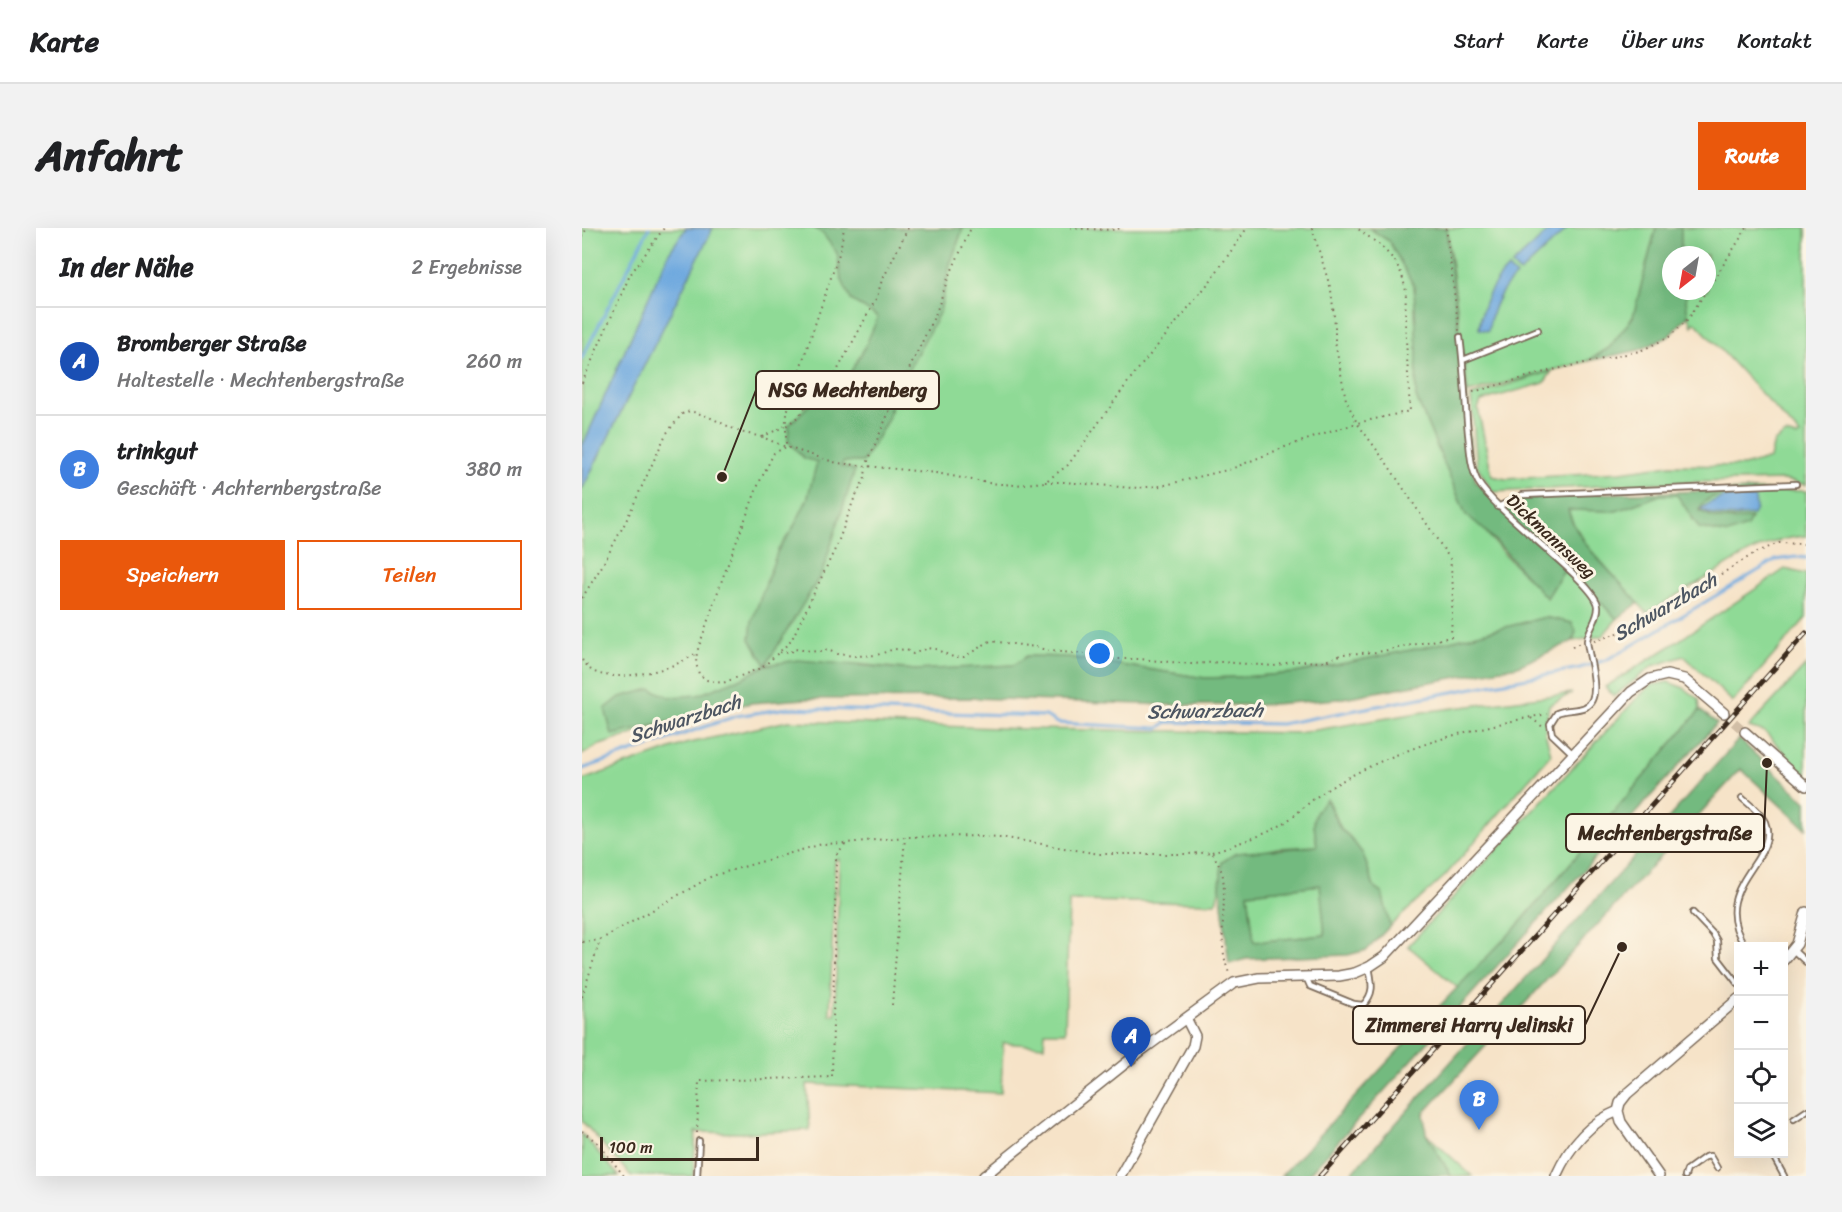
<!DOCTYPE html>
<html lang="de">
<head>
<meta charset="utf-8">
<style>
  :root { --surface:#fff; --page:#f2f2f2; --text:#202124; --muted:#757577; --line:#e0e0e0; --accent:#ea580c }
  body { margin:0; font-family:Sriracha,sans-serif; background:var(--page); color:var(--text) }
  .controls { position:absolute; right:18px; bottom:18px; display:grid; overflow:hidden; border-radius:0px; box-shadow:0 6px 24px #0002 }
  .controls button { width:54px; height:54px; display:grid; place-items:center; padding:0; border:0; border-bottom:2px solid var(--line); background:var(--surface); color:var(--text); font:30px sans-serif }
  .compass { position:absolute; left:1080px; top:18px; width:54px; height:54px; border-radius:50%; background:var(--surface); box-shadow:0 6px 24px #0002; rotate:211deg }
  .scale { position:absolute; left:18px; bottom:15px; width:159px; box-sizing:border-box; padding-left:6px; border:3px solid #3b2a1e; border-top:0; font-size:16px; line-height:21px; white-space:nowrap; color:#3b2a1e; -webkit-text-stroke:4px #fcf5e5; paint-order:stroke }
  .you { position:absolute; left:518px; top:426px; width:21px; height:21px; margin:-15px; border:4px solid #fff; border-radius:50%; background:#1a73e8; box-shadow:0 0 0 9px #1a73e833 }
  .badge { display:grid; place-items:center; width:39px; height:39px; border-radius:50%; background:var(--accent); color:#fff; font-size:20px; font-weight:700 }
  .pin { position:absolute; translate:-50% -50px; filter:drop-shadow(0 2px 3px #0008) }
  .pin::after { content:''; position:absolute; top:32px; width:21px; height:18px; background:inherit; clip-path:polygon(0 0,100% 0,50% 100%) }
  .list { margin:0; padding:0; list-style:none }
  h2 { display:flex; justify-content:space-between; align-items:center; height:78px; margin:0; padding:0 24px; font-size:26px }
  h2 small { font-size:20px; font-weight:400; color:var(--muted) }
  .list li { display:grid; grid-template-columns:39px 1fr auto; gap:18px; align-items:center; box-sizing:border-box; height:108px; padding:0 24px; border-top:2px solid var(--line) }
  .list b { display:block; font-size:22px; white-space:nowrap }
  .list p { margin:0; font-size:20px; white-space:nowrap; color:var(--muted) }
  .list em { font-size:20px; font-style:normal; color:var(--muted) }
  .actions { display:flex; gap:12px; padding:18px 24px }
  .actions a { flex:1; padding:14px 0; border:2px solid var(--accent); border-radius:0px; text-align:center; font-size:21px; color:var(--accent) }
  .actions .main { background:var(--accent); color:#fff }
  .icon { flex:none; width:33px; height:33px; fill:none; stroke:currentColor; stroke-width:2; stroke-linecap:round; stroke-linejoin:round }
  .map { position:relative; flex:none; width:1224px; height:948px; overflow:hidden; border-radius:0px }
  header { display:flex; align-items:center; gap:36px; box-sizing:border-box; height:84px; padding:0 30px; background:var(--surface); border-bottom:2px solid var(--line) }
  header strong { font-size:28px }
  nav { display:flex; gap:33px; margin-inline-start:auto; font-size:21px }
  .intro { display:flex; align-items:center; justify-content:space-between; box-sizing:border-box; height:144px; padding:0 36px }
  h1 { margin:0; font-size:42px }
  .button { padding:15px 27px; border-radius:0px; background:var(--accent); color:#fff; font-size:21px; font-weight:700 }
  main { display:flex; gap:36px; padding:0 36px }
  aside { flex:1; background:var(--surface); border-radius:0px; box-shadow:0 6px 24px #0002 }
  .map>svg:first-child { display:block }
  .green { fill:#8fda96; stroke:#65825a; stroke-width:1.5; fill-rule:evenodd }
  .forest { fill:#73ba7f; stroke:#57724e; stroke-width:1.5; fill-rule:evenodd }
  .water { fill:#6ea9df; stroke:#546a7e; stroke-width:1.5 }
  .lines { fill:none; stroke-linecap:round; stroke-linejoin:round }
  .stream { stroke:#6ea9df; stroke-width:3 }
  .street-tunnel { stroke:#d1bea6; stroke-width:9; stroke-dasharray:9 4.5; stroke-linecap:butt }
  .lane-casing { stroke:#7c6b5a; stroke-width:8 }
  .street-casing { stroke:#7c6b5a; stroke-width:12 }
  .path { stroke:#7c6b5a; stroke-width:2; stroke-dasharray:1.5 4.5; stroke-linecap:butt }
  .lane { stroke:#fff; stroke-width:4.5 }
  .street { stroke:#fff; stroke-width:9 }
  .rail-casing { stroke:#3b2a1e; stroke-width:5 }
  .rail { stroke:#fcf5e5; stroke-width:3; stroke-dasharray:9; stroke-linecap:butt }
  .labels { text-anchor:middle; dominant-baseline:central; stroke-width:6; stroke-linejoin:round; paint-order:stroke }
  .street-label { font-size:18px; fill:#3b2a1e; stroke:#fcf5e5 }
  .water-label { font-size:20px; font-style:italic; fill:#4d5662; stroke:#fcf5e5 }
  .leader { fill:none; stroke:#3b2a1e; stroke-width:2 }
  .callout-dot { fill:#3b2a1e; stroke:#fcf5e5; stroke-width:2 }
  .callout { fill:#fcf5e5; stroke:#3b2a1e; stroke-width:2 }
  .callout-label { font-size:20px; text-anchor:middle; font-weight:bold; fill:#3b2a1e }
</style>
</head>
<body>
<header>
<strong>Karte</strong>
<nav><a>Start</a><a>Karte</a><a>Über uns</a><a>Kontakt</a></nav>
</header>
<div class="intro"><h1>Anfahrt</h1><a class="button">Route</a></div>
<main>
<aside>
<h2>In der Nähe<small>2 Ergebnisse</small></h2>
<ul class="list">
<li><span class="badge" style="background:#1a4fb4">A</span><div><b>Bromberger Straße</b><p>Haltestelle · Mechtenbergstraße</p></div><em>260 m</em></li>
<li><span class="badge" style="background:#3f7fe0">B</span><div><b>trinkgut</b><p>Geschäft · Achternbergstraße</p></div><em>380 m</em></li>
</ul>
<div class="actions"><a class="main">Speichern</a><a>Teilen</a></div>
</aside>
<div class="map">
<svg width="1224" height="948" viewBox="0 0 1224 948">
  <rect width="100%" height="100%" fill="#fcf5e5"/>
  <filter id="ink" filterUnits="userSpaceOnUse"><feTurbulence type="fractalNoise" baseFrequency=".0167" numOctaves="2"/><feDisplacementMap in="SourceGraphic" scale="12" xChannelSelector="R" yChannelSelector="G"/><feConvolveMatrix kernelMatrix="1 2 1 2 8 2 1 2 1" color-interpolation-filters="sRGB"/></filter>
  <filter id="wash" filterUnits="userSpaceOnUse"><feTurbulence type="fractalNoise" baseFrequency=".008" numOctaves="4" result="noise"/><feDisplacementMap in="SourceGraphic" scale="24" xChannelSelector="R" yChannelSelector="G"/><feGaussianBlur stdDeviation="1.35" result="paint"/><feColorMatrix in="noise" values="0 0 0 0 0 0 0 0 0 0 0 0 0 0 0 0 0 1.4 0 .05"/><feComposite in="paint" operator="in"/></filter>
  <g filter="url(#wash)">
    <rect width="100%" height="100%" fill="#f6e3c8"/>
    <!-- green -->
    <path class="green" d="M0 0H363L272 234H281L306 191 311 170 358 83 368 36 381 0H787L807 13 832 58 835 121 834 169 884 287 899 298 922 326 965 369 982 342 998 353 1035 391 1020 408 991 413 994 403 964 389 844 419 713 445 661 449 623 450 486 429 445 428 432 437 399 440 333 442 275 436 184 462 15 518 0 527Z
      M865 0H1074L1051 89 1027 120 1006 133 886 165Z
      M1084 0H1224V257L1202 252 1072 255 911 264 895 238 889 168 970 143 962 155 899 173 896 181 910 248 924 251 1039 244 1088 237 1162 238 1188 230 1192 214 1204 206 1215 209 1218 207 1113 94 1110 98 1106 86 1083 61ZM1089 27H1125V63H1089Z
      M1171 262 1224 263V308C1186 310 1157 330 1126 349 1105 361 1085 373 1065 385L1007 320 991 295 986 282 1034 283 1078 267H1096L1104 278 1110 292 1152 291 1129 290 1117 282C1125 262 1153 266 1171 267Z
      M1203 341 1224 346V390L1151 474 1102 428 1071 438 1032 468 1023 459 1090 417Z
      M1224 437V548L1183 504 1167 499Z
      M1086 454 1102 460 1117 471 1118 482 938 695 876 760 826 718 1053 472 1069 457Z
      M990 465 967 477 963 504 969 526 863 648 808 698 800 665 792 659 781 626 767 608 760 602 745 571 732 597 735 618 695 620 640 634 638 659 634 675 487 673 483 804H463L462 818 421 815 419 865 225 856 228 902 160 905 114 904 111 948H49L0 893V552L103 516 206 493 445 501 716 505 848 483ZM257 631 253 786 248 787 253 632Z
      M739 657 743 707 672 714 666 665Z
      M0 906 37 948H0Z
      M844 906 890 948H868Z"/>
    <!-- forest -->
    <path class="forest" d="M232 0H381L368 36 358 83 311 170 306 191 281 234H262L259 238 273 242 240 345 184 437 216 432 333 442 432 437 445 428 486 429 623 450 661 449 713 445 844 419 964 389 990 395 994 403 991 413 936 438 756 471 678 477H586L391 470 223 471 169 475 30 507 23 481 38 469 69 461 88 469 116 467 162 449 184 437 168 411 170 393 196 322 210 302 225 272 235 234 222 230 206 213 207 197 226 178 236 165 264 152 282 121 296 89 269 72 259 50 255 25 241 6Z
      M787 0H864L885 165 889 233 894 254 918 278 936 271 1006 266 1171 262V267C1154 266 1125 262 1117 282 1136 294 1147 292 1169 290L1165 299 1146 306 1117 300 1095 267H1078L1034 283 986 282C996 318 1033 346 1056 375L1035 391 998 353 982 342 965 370C938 344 913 307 884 287L834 169 835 121 832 58 807 13Z
      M1074 0H1099V27H1089V63H1103L1106 88 1086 109 1057 122 1006 133 1027 120 1051 89Z
      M1118 482 1135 495 725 948H699L869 766 938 695Z
      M1157 511 1224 574V601L1159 541 842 885 844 906 869 947 767 948Z
      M744 571 759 602 767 608 781 626 792 659 800 665 808 698 785 722 766 727 664 731 647 736 638 659 640 634 654 625 735 618C732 594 727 590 744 571ZM738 657 743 707 672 714 666 665Z"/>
    <!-- water -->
    <path class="water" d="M104 0H131L0 262V219L71 60 86 26Z
      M970 0H986L938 45 930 37Z
      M926 40 934 48C917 63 910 81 906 103L897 101C900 76 908 58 926 40Z
      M1141 269H1173L1174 281 1171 287C1153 289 1136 291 1119 281L1127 275Z"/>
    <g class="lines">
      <!-- stream -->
      <path class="stream" d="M0 130 67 0
        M0 541 154 488 206 480 464 488 475 495 577 500 585 494 699 496 998 440 1024 432 1044 421 1194 332 1214 329 1224 330"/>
    </g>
  </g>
  <g filter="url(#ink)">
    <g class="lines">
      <!-- street-tunnel -->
      <path class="street-tunnel" d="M1142 485 1163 504"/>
      <!-- lane casing -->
      <g class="lane-casing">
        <path id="lane" d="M878 109C882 141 883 173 886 205 888 221 888 239 896 254 915 286 1014 355 1016 378 1017 391 1006 401 1005 413 1006 429 1022 471 1003 479 994 483 984 481 975 485L968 496 970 506 990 525
          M881 132 956 102
          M916 279 940 267 1214 256
          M1160 570C1168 577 1178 584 1183 594 1199 632 1124 659 1163 718
          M1111 685 1131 706 1135 713 1136 730 1156 756
          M1211 722 1224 734
          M724 749 728 758 772 776 781 777C793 765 790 755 787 739
          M1212 891 1224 883
          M1190 926 1202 948
          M115 948 117 913
          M1103 948 1105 942 1123 929 1128 928 1135 940"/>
      </g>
      <!-- street casing -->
      <g class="street-casing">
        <path id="street" d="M1163 504 1224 558
          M1202 732 1215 716 1224 684
          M1036 883 1038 875 1045 866 1156 771
          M1036 883 1039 894 1077 948
          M402 948 559 823 652 755 677 750 757 748 773 745 787 739 802 729 1049 464 1068 451 1085 447 1102 451 1142 485
          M538 948 611 818 613 808 604 790
          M974 948C987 919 1006 895 1036 883"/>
      </g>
      <!-- path -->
      <path class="path" d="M326 0 299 55 295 69 248 156 233 168 217 188 204 198V219L192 225 177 255 141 349 115 424 114 435 117 446 124 452 141 455 181 439 209 413 255 317 272 271 283 250 284 238 309 179 354 85 365 53 389 0
        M488 0 529 2 540 0
        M864 0 877 103
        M0 9 5 0
        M1125 62 1165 0
        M0 155 48 47 82 0
        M891 164 970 142 1058 123 1087 109 1107 90 1124 63
        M180 209 203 198 208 170 258 23 262 0
        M463 254H482L550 260 579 258 649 241 703 219 775 195 828 183 823 93 824 63 820 47 813 33 799 18 775 0
        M0 370 20 338 44 293 84 206 100 186 108 183 125 188 158 204 180 209 204 219 255 235 354 245 406 255 433 257 463 254 486 237 549 150 629 52 665 0
        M1012 413 1039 404 1070 389 1173 325 1197 315 1224 316
        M990 419 998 415
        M197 424 207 425 212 421 237 424 246 422 255 426 273 428 295 427 312 421 325 422 331 426 345 420 353 421 371 429H382L408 413 454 419 467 423 504 426 524 431H557L609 436 639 434 692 438 713 433 741 434 761 426 796 424 869 409 871 359 868 331 806 237 775 195 764 172 753 114V97L749 62 730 0
        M0 432C3 435 6 439 9 442 31 457 97 441 115 424
        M949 490 961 499
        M630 624C650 617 672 611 690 602 711 592 726 573 746 561 815 519 886 501 965 486
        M0 714 18 712
        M0 769 18 712 130 648 240 616 264 615
        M310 777 323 609
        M0 903 16 915 42 948
        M115 905 117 853 250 849 254 627 264 615 323 609 398 608 419 609 517 626H607L630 624C634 632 640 641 641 649 645 681 634 717 648 747"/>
      <!-- lane -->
      <use href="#lane" class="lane"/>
      <!-- street -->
      <use href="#street" class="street"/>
      <!-- rail casing -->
      <g class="rail-casing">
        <path id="rail" d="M738 948 1224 405"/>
      </g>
      <!-- rail -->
      <use href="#rail" class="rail"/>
    </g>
  </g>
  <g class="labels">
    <!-- street labels -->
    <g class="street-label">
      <text transform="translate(969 308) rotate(43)">Dickmannsweg</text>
    </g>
    <!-- water labels -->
    <g class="water-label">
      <text transform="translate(1083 379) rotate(-30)">Schwarzbach</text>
      <text transform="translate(623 483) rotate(-1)">Schwarzbach</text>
      <text transform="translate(103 491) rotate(-18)">Schwarzbach</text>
    </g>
  </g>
  <!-- callouts -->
  <path class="leader" d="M140 249L174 162M1185 535L1182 605M1040 719L1003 797"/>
  <g class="callout-dot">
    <circle cx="140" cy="249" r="6"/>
    <circle cx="1185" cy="535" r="6"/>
    <circle cx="1040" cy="719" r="6"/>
  </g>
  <g class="callout">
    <rect x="174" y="143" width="183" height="38" rx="6"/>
    <rect x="984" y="586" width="198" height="38" rx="6"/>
    <rect x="771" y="778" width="232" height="38" rx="6"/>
  </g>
  <g class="callout-label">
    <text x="266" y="169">NSG Mechtenberg</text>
    <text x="1083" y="612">Mechtenbergstraße</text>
    <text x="887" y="804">Zimmerei Harry Jelinski</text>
  </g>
</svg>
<div class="controls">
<button>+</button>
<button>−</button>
<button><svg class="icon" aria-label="locate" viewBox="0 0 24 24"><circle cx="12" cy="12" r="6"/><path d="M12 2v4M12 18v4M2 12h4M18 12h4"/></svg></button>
<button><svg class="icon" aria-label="layers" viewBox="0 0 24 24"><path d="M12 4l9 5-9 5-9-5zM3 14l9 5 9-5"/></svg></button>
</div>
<svg class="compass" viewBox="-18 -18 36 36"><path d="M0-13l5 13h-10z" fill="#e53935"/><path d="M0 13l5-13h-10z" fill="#757577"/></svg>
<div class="scale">100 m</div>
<div class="you"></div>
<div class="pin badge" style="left:549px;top:839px;background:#1a4fb4">A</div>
<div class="pin badge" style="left:897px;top:902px;background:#3f7fe0">B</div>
</div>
</main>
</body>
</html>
